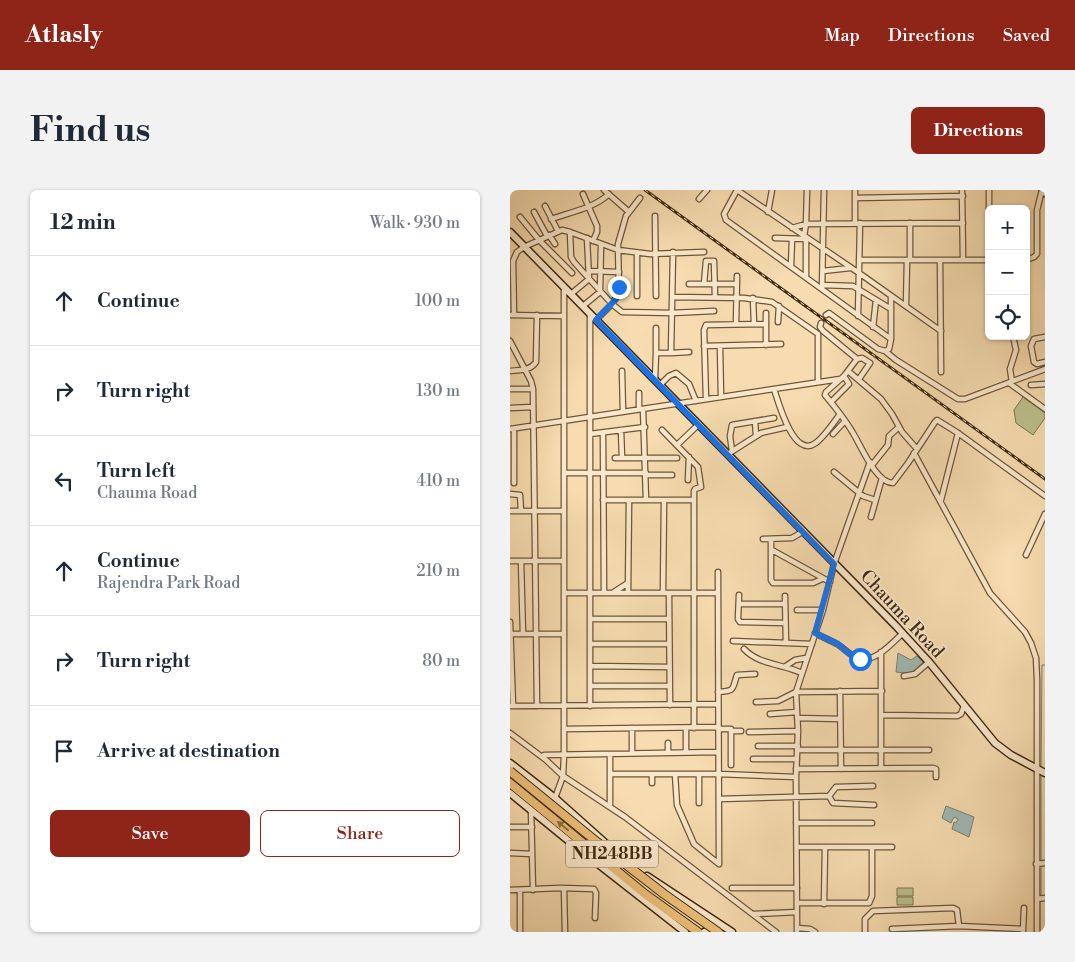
<!DOCTYPE html>
<html lang="en">
<head>
<meta charset="utf-8">
<style>
  :root { --surface:#fff; --page:#f2f2f3; --text:#1f2937; --muted:#747a83; --line:#e0e1e3; --accent:#8f2418 }
  body { margin:0; font-family:"Libre Bodoni",serif; background:var(--page); color:var(--text) }
  .controls { position:absolute; right:15px; top:15px; display:grid; overflow:hidden; border-radius:8px; box-shadow:0 1px 4px #0004 }
  .controls button { width:45px; height:45px; display:grid; place-items:center; padding:0; border:0; border-bottom:1px solid var(--line); background:var(--surface); color:var(--text); font:25px sans-serif }
  .stop { position:absolute; width:15px; height:15px; margin:-11px; border:4px solid #1a73e8; border-radius:50%; background:#fff }
  .stop.end { background:#1a73e8; border-color:#fff; box-shadow:0 1px 5px #0008 }
  .list { margin:0; padding:0; list-style:none }
  h2 { display:flex; justify-content:space-between; align-items:center; height:65px; margin:0; padding:0 20px; font-size:21px }
  h2 small { font-size:16px; font-weight:400; color:var(--muted) }
  .list li { display:grid; grid-template-columns:32px 1fr auto; gap:15px; align-items:center; box-sizing:border-box; height:90px; padding:0 20px; border-top:1px solid var(--line) }
  .list b { display:block; font-size:19px; white-space:nowrap }
  .list p { margin:0; font-size:16px; white-space:nowrap; color:var(--muted) }
  .list em { font-size:16px; font-style:normal; color:var(--muted) }
  .actions { display:flex; gap:10px; padding:15px 20px }
  .actions a { flex:1; padding:11px 0; border:1px solid var(--accent); border-radius:8px; text-align:center; font-size:18px; color:var(--accent) }
  .actions .main { background:var(--accent); color:#fff }
  .icon { flex:none; width:28px; height:28px; fill:none; stroke:currentColor; stroke-width:2; stroke-linecap:round; stroke-linejoin:round }
  .map { position:relative; flex:none; width:535px; height:742px; overflow:hidden; border-radius:8px }
  header { display:flex; align-items:center; gap:30px; box-sizing:border-box; height:70px; padding:0 25px; background:var(--accent); color:#fff }
  header strong { font-size:24px }
  nav { display:flex; gap:28px; margin-inline-start:auto; font-size:18px }
  .intro { display:flex; align-items:center; justify-content:space-between; box-sizing:border-box; height:120px; padding:0 30px }
  h1 { margin:0; font-size:35px }
  .button { padding:12px 22px; border-radius:8px; background:var(--accent); color:#fff; font-size:18px; font-weight:700 }
  main { display:flex; gap:30px; padding:0 30px }
  aside { flex:1; background:var(--surface); border-radius:8px; box-shadow:0 1px 4px #0004 }
  .map>svg:first-child { display:block }
  .green { fill:#bbc08c; stroke:#7e754e }
  .water { fill:#a0b9b5; stroke:#7a8073 }
  .lines { fill:none; stroke-linecap:round; stroke-linejoin:round }
  .stream { stroke:#7a8073; stroke-width:1 }
  .street-casing { stroke:#6e5639; stroke-width:7 }
  .secondary-casing { stroke:#402a11; stroke-width:9 }
  .highway-casing { stroke:#402a11; stroke-width:10 }
  .street { stroke:#f9e8cc; stroke-width:4.5 }
  .secondary { stroke:#f9e8cc; stroke-width:6 }
  .highway { stroke:#ebbe78; stroke-width:8 }
  .rail-casing { stroke:#402a11; stroke-width:3 }
  .rail { stroke:#f9e8cc; stroke-width:1; stroke-dasharray:4; stroke-linecap:butt }
  .highway-bridge-casing { stroke:#402a11; stroke-width:10; stroke-linecap:butt }
  .highway-bridge { stroke:#ebbe78; stroke-width:8 }
  .oneway { fill:#8d6d3f }
  .route { stroke:#1a73e8; stroke-width:6 }
  .labels { text-anchor:middle; dominant-baseline:central; stroke-width:4; stroke-linejoin:round; paint-order:stroke }
  .shield { fill:#f9e8cc; stroke:#786349; stroke-width:1 }
  .shield-label { font-size:16px; font-weight:bold; fill:#402a11 }
  .street-label { font-size:18px; fill:#402a11; stroke:#f9e8cc }
</style>
</head>
<body>
<header>
<strong>Atlasly</strong>
<nav><a>Map</a><a>Directions</a><a>Saved</a></nav>
</header>
<div class="intro"><h1>Find us</h1><a class="button">Directions</a></div>
<main>
<aside>
<h2>12 min<small>Walk · 930 m</small></h2>
<ul class="list">
<li><svg class="icon" aria-label="ahead" viewBox="0 0 24 24"><path d="M12 20V5M6 11l6-6 6 6"/></svg><div><b>Continue</b></div><em>100 m</em></li>
<li><svg class="icon" aria-label="right" viewBox="0 0 24 24"><path d="M7 20v-9h11M14 6l5 5-5 5"/></svg><div><b>Turn right</b></div><em>130 m</em></li>
<li><svg class="icon" aria-label="left" viewBox="0 0 24 24"><path d="M17 20v-9H6M10 6l-5 5 5 5"/></svg><div><b>Turn left</b><p>Chauma Road</p></div><em>410 m</em></li>
<li><svg class="icon" aria-label="ahead" viewBox="0 0 24 24"><path d="M12 20V5M6 11l6-6 6 6"/></svg><div><b>Continue</b><p>Rajendra Park Road</p></div><em>210 m</em></li>
<li><svg class="icon" aria-label="right" viewBox="0 0 24 24"><path d="M7 20v-9h11M14 6l5 5-5 5"/></svg><div><b>Turn right</b></div><em>80 m</em></li>
<li><svg class="icon" aria-label="arrive" viewBox="0 0 24 24"><path d="M6 21V4h12l-3 4 3 4H6"/></svg><div><b>Arrive at destination</b></div></li>
</ul>
<div class="actions"><a class="main">Save</a><a>Share</a></div>
</aside>
<div class="map">
<svg width="535" height="742" viewBox="0 0 535 742">
  <rect width="100%" height="100%" fill="#f6dcb0"/>
  <filter id="stains"><feTurbulence type="fractalNoise" baseFrequency=".004" numOctaves="4"/><feColorMatrix values="0 0 0 0 .2 0 0 0 0 .09 0 0 0 0 .02 0 0 0 .5 -.17"/></filter>
  <radialGradient id="worn" r=".72"><stop offset=".6" stop-color="#630" stop-opacity="0"/><stop offset="1" stop-color="#630" stop-opacity=".3"/></radialGradient>
  <!-- green -->
  <path class="green" d="M513 207 535 223V228L523 245 506 233 504 220Z
    M387 698H403V706H387Z
    M387 707H403V715H387Z"/>
  <!-- water -->
  <path class="water" d="M388 463 401 470 407 466 413 472 402 484 386 482Z
    M436 616 464 627 459 647 442 639 444 632 446 633 448 629 444 627 441 633 432 628Z"/>
  <g class="lines">
    <!-- stream -->
    <path class="stream" d="M531 579 532 475H535
      M531 671V585
      M531 706V676
      M530 742V711"/>
    <!-- street casing -->
    <g class="street-casing">
      <path id="street" d="M94 0 119 22
        M345 0V33
        M452 0 453 70
        M479 0V19
        M73 4 87 36V42L83 51
        M345 8 453 6
        M189 9 197 0
        M35 16 48 41
        M24 22 37 46
        M258 22 262 0
        M145 26 146 106
        M10 27 29 50 62 83
        M41 29C61 22 84 18 99 4
        M282 38 296 34 453 33
        M60 42 61 67 64 72 102 114 112 122 162 123 204 121
        M39 45 45 54
        M265 48 296 49
        M349 70H400V33
        M400 70H475L478 69 479 66
        M430 70 431 182
        M516 70 524 67 527 64V20L532 0
        M281 76 282 49
        M79 81 109 82
        M313 81 340 78
        M296 87V49L294 46 296 34 297 0
        M179 94H227
        M194 94 196 71H204L205 107
        M312 95 343 96 381 119
        M312 99 314 0
        M61 104 79 89 77 48
        M127 106V63
        M163 107 234 108 262 112 308 144V192
        M243 108 244 134
        M73 116 90 102 91 54
        M396 116 397 70
        M80 124V516
        M0 125 54 126
        M4 125 3 71 7 62 14 57 52 40 60 42 108 60 140 64 194 62
        M316 125 319 123 368 159 375 161 386 170 448 209H455L535 179
        M348 126 350 33
        M86 130 102 114 109 102 108 54 116 26 130 8
        M268 132 269 116
        M311 133 310 137 313 141 347 169 334 186 316 202 315 205C325 217 335 229 343 243 351 256 366 293 383 293L398 273 425 232 427 230 448 243 535 306
        M226 134 227 86
        M363 137 366 110
        M146 138V163
        M535 147 524 149 521 156 524 172 527 174 535 172
        M381 149 216 30 214 24 227 0 349 83 431 141
        M0 151 21 191 23 199 27 516
        M256 155V123
        M194 156 271 154
        M210 156 211 207
        M375 161 379 159 381 149V106
        M161 163 179 162
        M347 169 352 168 360 173 349 189
        M0 181C10 180 20 181 26 172L27 125
        M112 181 113 222
        M338 181 371 209 382 224 392 242 407 259
        M145 189 146 163H161L163 62
        M502 192 500 179 506 160 503 146
        M499 193 535 219
        M150 195 159 186 166 183 179 194 186 211
        M521 195 535 194
        M0 199H23
        M264 199C268 211 283 267 304 254 313 249 324 232 330 224
        M129 203V219
        M196 209 194 140 196 135 256 134
        M321 212 339 194 334 186
        M0 218 23 217
        M133 219 136 310
        M245 231 246 246
        M0 239 330 189
        M4 239V293
        M111 240 112 268
        M152 240 188 277 191 297 185 299 184 301V538
        M93 243 94 403
        M80 244 135 237
        M323 244 335 231
        M167 255 189 234
        M222 261 220 246 222 235 264 228
        M221 262 251 243 277 237
        M404 263 480 403 515 442 521 453 526 468 527 490V742
        M105 268H167
        M362 275 378 255 379 246 389 237
        M324 282 353 306 365 310
        M54 283H136
        M136 285H162
        M178 290 179 267
        M0 304 10 305 11 321
        M93 310H184
        M431 310 448 243
        M0 321H54
        M361 327 372 288
        M253 349 282 348 294 341
        M261 349V390L263 393H303L312 389
        M262 360 320 392
        M516 365 535 324
        M0 371H54
        M11 371 13 444
        M208 382 209 674
        M104 402 118 393
        M54 403H207
        M118 403 119 310
        M153 403 154 310
        M159 403 160 515
        M229 405 228 429 230 432 275 433
        M275 406 276 453
        M229 414H275
        M287 420H313
        M80 429H159
        M0 432 3 516
        M305 443C312 447 320 450 327 454 334 458 341 467 350 469 366 472 382 453 393 443
        M0 444H54
        M223 451 302 454
        M80 454H159
        M234 459C249 475 273 474 292 483
        M80 476 159 477
        M276 476 285 470 296 468
        M394 486 405 484 419 472
        M80 496H159
        M330 501 331 579
        M208 502C226 501 222 499 227 485L245 484
        M246 512 268 511 286 502 372 501
        M0 516 208 514
        M260 524 287 522
        M372 525 447 526 451 524 454 516
        M287 528 330 529
        M122 538V563
        M176 538V562
        M54 539 208 537
        M208 539H221V575
        M221 541H231
        M239 542 288 541
        M0 543 36 570 53 586 115 627 266 742
        M158 553V563
        M248 556H288
        M287 560H419
        M100 564V617
        M34 565 208 562
        M243 569H287
        M371 578V462
        M286 579 423 578 426 579V587
        M100 584H209L286 587
        M142 584V593
        M165 584 167 615 184 654 209 674
        M319 606 323 613 364 615
        M45 608 53 586 54 565V97
        M209 609 319 606 326 597 363 596
        M189 613V584
        M21 620 23 700
        M286 633H362
        M0 637H22
        M287 657H382
        M0 663 22 664
        M526 674 535 673
        M222 698H287
        M54 699 55 742
        M0 700 51 698 84 699 86 703 85 728
        M10 700V742
        M527 709 535 708
        M287 713H359L362 706V657
        M314 714 315 657
        M244 724 287 722
        M287 738 300 739 305 742
        M382 739 449 736 513 739
        M513 741 514 718
        M287 742 286 587 288 541 286 502 313 420 324 374 360 272
        M355 742V729L363 721 443 718 447 720 449 736"/>
    </g>
    <!-- secondary casing -->
    <g class="secondary-casing">
      <path id="secondary" d="M533 0 535 3
        M0 42 386 436 419 472 485 553 501 565 535 583
        M0 573 45 608 111 667
        M0 603 60 652 175 742
        M137 686 222 742
        M194 742 207 738"/>
    </g>
    <!-- highway casing -->
    <g class="highway-casing">
      <path id="highway" d="M0 593 135 704 188 742"/>
    </g>
    <!-- street -->
    <use href="#street" class="street"/>
    <!-- secondary -->
    <use href="#secondary" class="secondary"/>
    <!-- highway -->
    <use href="#highway" class="highway"/>
    <!-- rail casing -->
    <g class="rail-casing">
      <path id="rail" d="M135 0 535 289"/>
    </g>
    <!-- rail -->
    <use href="#rail" class="rail"/>
    <!-- highway-bridge casing -->
    <g class="highway-bridge-casing">
      <path id="highway-bridge" d="M0 581 87 652 154 704 208 742"/>
    </g>
    <!-- highway-bridge -->
    <use href="#highway-bridge" class="highway-bridge"/>
  </g>
  <!-- one-way arrows -->
  <defs><path id="oneway-solid" d="M-6-.8H1V-3.2L6.5 0L1 3.2V.8H-6Z" transform="scale(1.25)"/></defs>
  <use class="oneway" href="#oneway-solid" transform="translate(53 636) rotate(-140)"/>
  <g class="lines">
    <!-- route -->
    <path class="route" d="M109 97 106 109 86 130 324 374 305 443 328 454 342 466 350 469"/>
  </g>
  <g class="labels">
    <!-- shield labels -->
    <rect class="shield" x="56" y="650.5" width="92" height="27" rx="4"/>
    <g class="shield-label">
      <text x="102" y="664">NH248BB</text>
    </g>
    <!-- street labels -->
    <g class="street-label">
      <text transform="translate(392 424) rotate(47)">Chauma Road</text>
    </g>
  </g>
  <rect width="100%" height="100%" filter="url(#stains)"/>
  <rect width="100%" height="100%" fill="url(#worn)"/>
</svg>
<div class="controls">
<button>+</button>
<button>−</button>
<button><svg class="icon" aria-label="locate" viewBox="0 0 24 24"><circle cx="12" cy="12" r="6"/><path d="M12 2v4M12 18v4M2 12h4M18 12h4"/></svg></button>
</div>
<div class="stop" style="left:350px;top:469px"></div>
<div class="stop end" style="left:109px;top:97px"></div>
</div>
</main>
</body>
</html>
